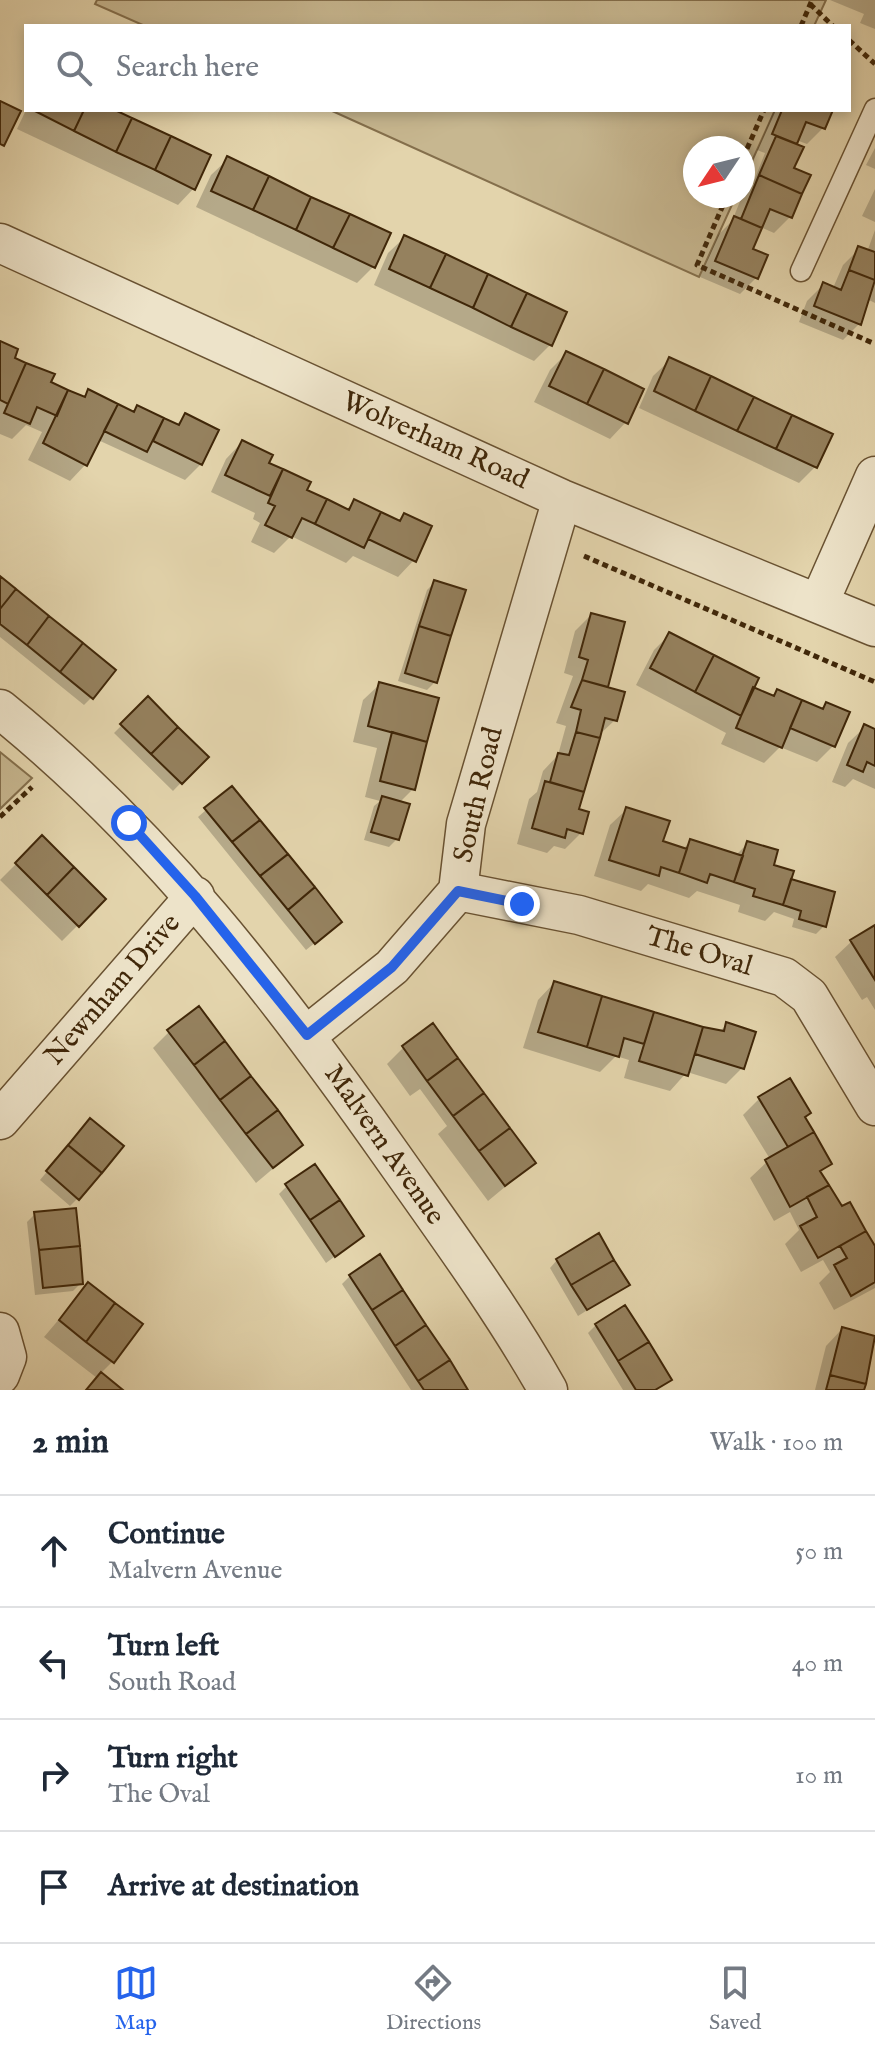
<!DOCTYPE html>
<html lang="en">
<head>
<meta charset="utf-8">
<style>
  :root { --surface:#fff; --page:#f6f6f7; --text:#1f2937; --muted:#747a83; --line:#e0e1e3; --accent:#2563eb }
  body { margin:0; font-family:"IM FELL English",serif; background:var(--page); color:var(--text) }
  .compass { position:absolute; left:683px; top:136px; width:72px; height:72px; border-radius:50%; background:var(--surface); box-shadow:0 4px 12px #0003; rotate:235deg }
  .stop { position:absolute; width:24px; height:24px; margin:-18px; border:6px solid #2563eb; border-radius:50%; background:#fff }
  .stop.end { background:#2563eb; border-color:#fff; box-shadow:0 2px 8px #0008 }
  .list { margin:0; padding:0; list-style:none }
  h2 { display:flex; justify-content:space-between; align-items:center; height:104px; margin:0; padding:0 32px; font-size:34px }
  h2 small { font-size:26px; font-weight:400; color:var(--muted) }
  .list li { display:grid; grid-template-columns:52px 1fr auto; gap:24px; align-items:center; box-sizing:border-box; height:112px; padding:0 32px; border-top:2px solid var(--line) }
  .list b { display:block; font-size:30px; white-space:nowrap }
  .list p { margin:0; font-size:26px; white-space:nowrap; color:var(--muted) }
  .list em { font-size:26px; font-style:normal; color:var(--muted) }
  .icon { flex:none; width:44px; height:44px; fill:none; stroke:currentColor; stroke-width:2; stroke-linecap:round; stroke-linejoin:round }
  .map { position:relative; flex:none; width:875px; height:1390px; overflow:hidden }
  .search { position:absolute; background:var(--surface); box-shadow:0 4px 12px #0003; left:24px; right:24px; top:24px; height:88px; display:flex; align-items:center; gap:20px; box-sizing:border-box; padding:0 28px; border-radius:0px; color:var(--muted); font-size:30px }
  .sheet { height:552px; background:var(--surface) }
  nav { display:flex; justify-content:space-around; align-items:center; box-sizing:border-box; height:112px; border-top:2px solid var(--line); background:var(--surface); font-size:22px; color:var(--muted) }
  nav a { display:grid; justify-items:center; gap:4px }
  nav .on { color:var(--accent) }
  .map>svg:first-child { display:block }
  .green { fill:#c7b790; stroke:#846f4c; stroke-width:2 }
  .shadow { fill:#0003 }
  .building { fill:#95815e; stroke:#402709; stroke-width:2 }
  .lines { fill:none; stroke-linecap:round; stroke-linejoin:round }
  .lane-casing { stroke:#695232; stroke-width:23 }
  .street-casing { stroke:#695232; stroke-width:41 }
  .path { stroke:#402709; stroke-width:5; stroke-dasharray:6 4; stroke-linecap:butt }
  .lane { stroke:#ede3c9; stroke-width:20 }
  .street { stroke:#ede3c9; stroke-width:38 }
  .route { stroke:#2563eb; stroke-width:10 }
  .labels { text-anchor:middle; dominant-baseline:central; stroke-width:8; stroke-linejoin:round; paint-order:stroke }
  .street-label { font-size:28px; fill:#402709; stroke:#ede3c9 }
</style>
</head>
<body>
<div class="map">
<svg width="875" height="1390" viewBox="0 0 875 1390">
  <rect width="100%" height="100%" fill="#e3d4ac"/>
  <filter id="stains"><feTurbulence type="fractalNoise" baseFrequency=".0025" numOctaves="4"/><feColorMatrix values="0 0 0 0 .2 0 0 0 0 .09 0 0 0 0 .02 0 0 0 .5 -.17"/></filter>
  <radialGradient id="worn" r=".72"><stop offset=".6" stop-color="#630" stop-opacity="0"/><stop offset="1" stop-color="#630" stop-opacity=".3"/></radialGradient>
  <!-- green -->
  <path class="green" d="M97 0H826L814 26H145L95 4Z
    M330 110H775L743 181V148H695V196H736L699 277Z
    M0 752 32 778 0 809Z"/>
  <!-- shadow -->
  <path class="shadow" d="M830 0H875V29L860 23 864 14Z
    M26 110H111L194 188 178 205 17 129Z
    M774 110H831L823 128 807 144 796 140 793 145 790 217 774 233 760 227 750 250 756 278 740 294 700 277 718 235 732 221 743 194 752 186 765 153 757 150Z
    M875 148V169L866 165Z
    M228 159 373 267 357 283 196 207 211 175Z
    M875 189V222L862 216Z
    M875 230V303L869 300 859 324 843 340 799 322 807 301 823 285 833 288 843 265 859 249 867 252Z
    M405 237 550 345 534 361 374 285 388 253Z
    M0 343 12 359 49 384 83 398 89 392 132 413 138 408 158 427 164 421 175 426 185 416 201 464 185 480 98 440 86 464 70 481 28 460 42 432 26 425 12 439 0 434Z
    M566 354 626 422 610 439 534 402 550 370Z
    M670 360 815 467 799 483 639 408 653 376Z
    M242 442 267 464 309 483 305 491 346 510 354 502 398 522 404 516 414 560 398 577 353 556 346 563 291 536 274 553 251 542 260 523 253 519 255 513 211 492 226 459Z
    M0 579 92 697 84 705 0 637Z
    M435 582V682L427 690 398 681 427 590Z
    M591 615 622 623 605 688 615 720 598 736 576 810 581 833 565 849 554 846 547 853 517 844 529 799 537 792 543 771 558 755 566 726 556 723 573 676 564 673 575 631Z
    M670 634 750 688 772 697 777 691 820 710 827 704 847 713 833 746 817 762 780 747 764 763 721 744 726 733 636 685 654 650Z
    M380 684 413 789 399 803 397 839 389 847 364 840 374 806 380 801 365 797 377 748 353 742 363 700Z
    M148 699 206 757 173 791 114 733Z
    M865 727 875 731V789L853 779 845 787 832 782 848 743Z
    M627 809 661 842 683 849 690 842 735 856 748 843 789 881 824 926 816 934 792 927 794 919 774 912 765 921 738 912 740 905 697 891 689 898 648 884 641 891 594 876 610 825Z
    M206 810 332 929 306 950 198 817Z
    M42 838 104 899 62 941 0 880Z
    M875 929V1010L867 997 862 1000 835 957 852 941Z
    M554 983 703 1029 719 1032 726 1025 742 1068 726 1084 687 1072 670 1091 624 1078 629 1060 616 1056 600 1072 523 1048 538 1000Z
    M169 1032 301 1145 256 1183 153 1048Z
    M403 1048 534 1163 488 1201 438 1134 447 1126 420 1089 410 1096 387 1064Z
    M760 1098 803 1118 829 1164 820 1174 842 1209 849 1205 875 1250V1288L834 1310 819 1283 830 1272 823 1260 801 1272 785 1244 799 1230 790 1212 774 1221 750 1178 770 1159 743 1115Z
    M83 1128 78 1198 70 1206 40 1180Z
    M287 1186 362 1236 326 1263 279 1194Z
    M35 1214 81 1283 73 1291 35 1295 27 1222Z
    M557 1260 627 1285 578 1316 550 1268Z
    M350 1276 466 1390H411L342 1284Z
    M88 1285 112 1362 100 1374 120 1390H86L97 1378 44 1337Z
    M596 1325 669 1379 657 1390H623L588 1333Z
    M842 1329 875 1338 863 1390H815L826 1346Z"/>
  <!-- building -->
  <path class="building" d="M0 101 21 111 4 146 0 144Z
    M33 110H84L74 131Z
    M84 110H115L132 118 116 152 74 131Z
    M782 110H833L825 129 806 122 797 144 772 134Z
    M132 118 171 136 155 170 116 152Z
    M171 136 211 155 195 190 155 170Z
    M776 136 804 147 794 168 811 175 802 194 759 175Z
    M227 156 269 176 253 210 211 191Z
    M759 175 802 194 792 218 770 209 762 228 741 219Z
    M269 176 311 197 296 230 253 210Z
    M311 197 350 214 333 248 296 230Z
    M350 214 391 233 375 268 333 248Z
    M734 216 762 228 753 249 768 255 758 279 715 261Z
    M404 235 446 254 430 288 389 269Z
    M858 246 875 252V280L849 270Z
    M446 254 488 274 473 308 430 288Z
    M849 270 875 280 861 325 814 306 823 282 841 290Z
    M488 274 527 293 511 327 473 308Z
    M527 293 567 312 552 346 511 327Z
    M0 341 18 349 15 358 26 363 8 404 0 400Z
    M566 351 604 369 587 404 549 386Z
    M669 357 711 376 695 411 654 391Z
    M26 363 55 374 51 382 68 390 57 416 37 407 30 424 4 413Z
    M604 369 644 389 628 424 587 404Z
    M711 376 754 397 737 431 695 411Z
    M88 389 118 404 87 466 43 443 68 390 85 397Z
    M754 397 792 415 776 449 737 431Z
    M118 404 134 412 137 405 164 418 147 452 104 431Z
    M185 413 219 430 202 465 153 441 164 418 179 425Z
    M792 415 833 434 817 468 776 449Z
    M242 440 273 455 269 463 283 469 270 496 225 475Z
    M283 469 311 482 307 490 327 499 315 524 302 518 292 538 265 525 275 506 268 503Z
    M327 499 349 510 354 499 381 512 364 548 315 524Z
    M381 512 400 521 404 513 432 526 416 562 368 539Z
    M0 576 16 589 0 609Z
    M434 580 466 590 451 636 419 626Z
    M16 589 49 616 27 645 0 624V609Z
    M591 613 625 622 608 687 582 680 588 660 579 657Z
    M49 616 83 643 60 672 27 645Z
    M419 626 451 636 437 683 405 673Z
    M669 632 714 655 695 692 650 668Z
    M83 643 116 670 93 699 60 672Z
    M714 655 759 678 741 716 695 692Z
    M582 680 625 692 617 721 605 718 600 738 576 732 581 710 571 707Z
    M379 682 439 698 427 742 368 726Z
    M753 687 774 696 777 689 802 700 782 748 736 728Z
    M148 696 178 727 151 754 120 724Z
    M802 700 823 709 826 702 850 712 835 747 790 728Z
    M864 724 875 729V766L867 762 863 772 847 765Z
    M178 727 209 757 182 784 151 754Z
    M392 732 427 742 415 790 380 781Z
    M576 732 600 738 584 792 550 782 558 753 569 755Z
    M545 781 584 792 579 809 589 812 583 834 567 829 565 838 532 828Z
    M232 786 260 820 232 842 204 808Z
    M382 796 410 804 399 840 371 832Z
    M626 807 670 821 663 841 687 849 679 873 661 867 659 876 609 860Z
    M260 820 288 854 260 876 232 842Z
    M42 835 74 867 47 895 15 863Z
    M690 839 743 856 734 882 710 874 707 883 679 873Z
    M747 841 778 850 774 865 794 871 783 905 753 896 755 889 734 882Z
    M288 854 315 887 288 910 260 876Z
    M74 867 106 899 79 927 47 895Z
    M791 879 835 892 826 927 799 919 801 911 783 905Z
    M315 887 342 922 315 944 288 910Z
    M875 925V980L850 940Z
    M554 981 602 996 587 1047 538 1032Z
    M602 996 654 1012 644 1044 624 1038 619 1057 587 1047Z
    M199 1006 225 1041 194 1065 167 1030Z
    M654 1012 703 1027 688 1076 639 1061Z
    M726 1022 756 1032 744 1069 695 1054 703 1027 724 1031Z
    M433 1023 458 1058 427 1081 402 1046Z
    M225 1041 251 1076 220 1100 194 1065Z
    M458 1058 484 1093 453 1116 427 1081Z
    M251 1076 278 1110 246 1134 220 1100Z
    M790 1078 811 1113 805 1117 814 1132 788 1147 758 1097Z
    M484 1093 510 1128 479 1151 453 1116Z
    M278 1110 303 1145 273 1168 246 1134Z
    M90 1118 124 1146 102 1173 68 1145Z
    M510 1128 536 1163 505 1186 479 1151Z
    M814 1132 832 1164 820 1171 829 1185 790 1207 765 1160Z
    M68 1145 102 1173 79 1200 46 1171Z
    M315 1164 340 1200 310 1220 285 1184Z
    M829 1185 842 1206 850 1202 866 1231 818 1258 800 1226 817 1217 807 1197Z
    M340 1200 364 1236 335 1257 310 1220Z
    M76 1208 80 1246 39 1250 34 1212Z
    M866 1231 875 1246V1282L851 1296 834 1265 847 1258 840 1246Z
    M599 1233 614 1260 571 1285 556 1259Z
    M80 1246 83 1284 43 1288 39 1250Z
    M380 1254 403 1290 372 1310 349 1275Z
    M614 1260 630 1285 587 1310 571 1285Z
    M88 1282 115 1303 86 1342 59 1320Z
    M403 1290 426 1325 395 1346 372 1310Z
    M115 1303 143 1324 114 1363 86 1342Z
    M625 1305 649 1342 618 1361 595 1324Z
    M426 1325 450 1360 418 1381 395 1346Z
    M842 1327 875 1336 866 1384 830 1375Z
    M649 1342 672 1380 655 1390H636L618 1361Z
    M450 1360 468 1390H424L418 1381Z
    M101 1372 123 1390H86Z
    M830 1375 866 1384 864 1390H826Z"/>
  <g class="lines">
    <!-- lane casing -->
    <g class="lane-casing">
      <path id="lane" d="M801 271 875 109"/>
    </g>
    <!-- street casing -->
    <g class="street-casing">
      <path id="street" d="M0 243 562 499 875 627
        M819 603 875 476
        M0 709C156 835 275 990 390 1153 445 1231 501 1307 548 1390
        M458 891 579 915 784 977 809 996 875 1106
        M307 1035 392 967 458 891 466 824 562 499
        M0 1120 195 896
        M0 1332 7 1357 0 1375"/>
    </g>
    <!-- path -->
    <path class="path" d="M810 4 833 26
      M801 26 812 0
      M849 40 875 64
      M743 158 764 110
      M727 196 697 265 875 344
      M584 556 875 682
      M0 817 32 787"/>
    <!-- lane -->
    <use href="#lane" class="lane"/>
    <!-- street -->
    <use href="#street" class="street"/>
  </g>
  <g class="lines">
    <!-- route -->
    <path class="route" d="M129 823 195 896 307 1035 392 967 458 891 522 904"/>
  </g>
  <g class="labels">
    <!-- street labels -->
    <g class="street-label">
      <text transform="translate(435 441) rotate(24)">Wolverham Road</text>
      <text transform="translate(479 795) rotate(-77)">South Road</text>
      <text transform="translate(699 952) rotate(17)">The Oval</text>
      <text transform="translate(113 990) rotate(-49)">Newnham Drive</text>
      <text transform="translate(384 1145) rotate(55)">Malvern Avenue</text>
    </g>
  </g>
  <rect width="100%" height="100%" filter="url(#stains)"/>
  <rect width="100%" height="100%" fill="url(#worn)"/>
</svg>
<svg class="compass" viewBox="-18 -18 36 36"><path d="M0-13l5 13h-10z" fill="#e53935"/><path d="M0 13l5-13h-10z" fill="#747a83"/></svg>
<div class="stop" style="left:129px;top:823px"></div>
<div class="stop end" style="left:522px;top:904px"></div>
<div class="search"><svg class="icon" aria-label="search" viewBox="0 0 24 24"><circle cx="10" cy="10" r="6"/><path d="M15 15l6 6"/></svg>Search here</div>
</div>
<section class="sheet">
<h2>2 min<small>Walk · 100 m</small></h2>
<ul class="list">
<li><svg class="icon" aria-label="ahead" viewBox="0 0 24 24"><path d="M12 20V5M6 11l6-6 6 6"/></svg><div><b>Continue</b><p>Malvern Avenue</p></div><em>50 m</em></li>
<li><svg class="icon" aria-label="left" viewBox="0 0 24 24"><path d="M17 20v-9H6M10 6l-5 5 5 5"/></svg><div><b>Turn left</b><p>South Road</p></div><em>40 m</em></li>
<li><svg class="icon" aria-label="right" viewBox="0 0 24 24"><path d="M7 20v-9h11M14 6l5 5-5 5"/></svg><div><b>Turn right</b><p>The Oval</p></div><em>10 m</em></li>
<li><svg class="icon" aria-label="arrive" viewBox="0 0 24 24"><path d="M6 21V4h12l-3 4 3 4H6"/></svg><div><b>Arrive at destination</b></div></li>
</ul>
</section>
<nav>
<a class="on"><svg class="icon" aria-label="map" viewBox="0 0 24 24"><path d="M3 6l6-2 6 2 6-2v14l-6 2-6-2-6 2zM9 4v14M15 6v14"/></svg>Map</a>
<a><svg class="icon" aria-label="directions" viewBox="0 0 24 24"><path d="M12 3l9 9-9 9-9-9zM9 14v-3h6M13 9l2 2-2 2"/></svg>Directions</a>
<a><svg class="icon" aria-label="saved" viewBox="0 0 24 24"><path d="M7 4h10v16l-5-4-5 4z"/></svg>Saved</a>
</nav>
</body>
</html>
